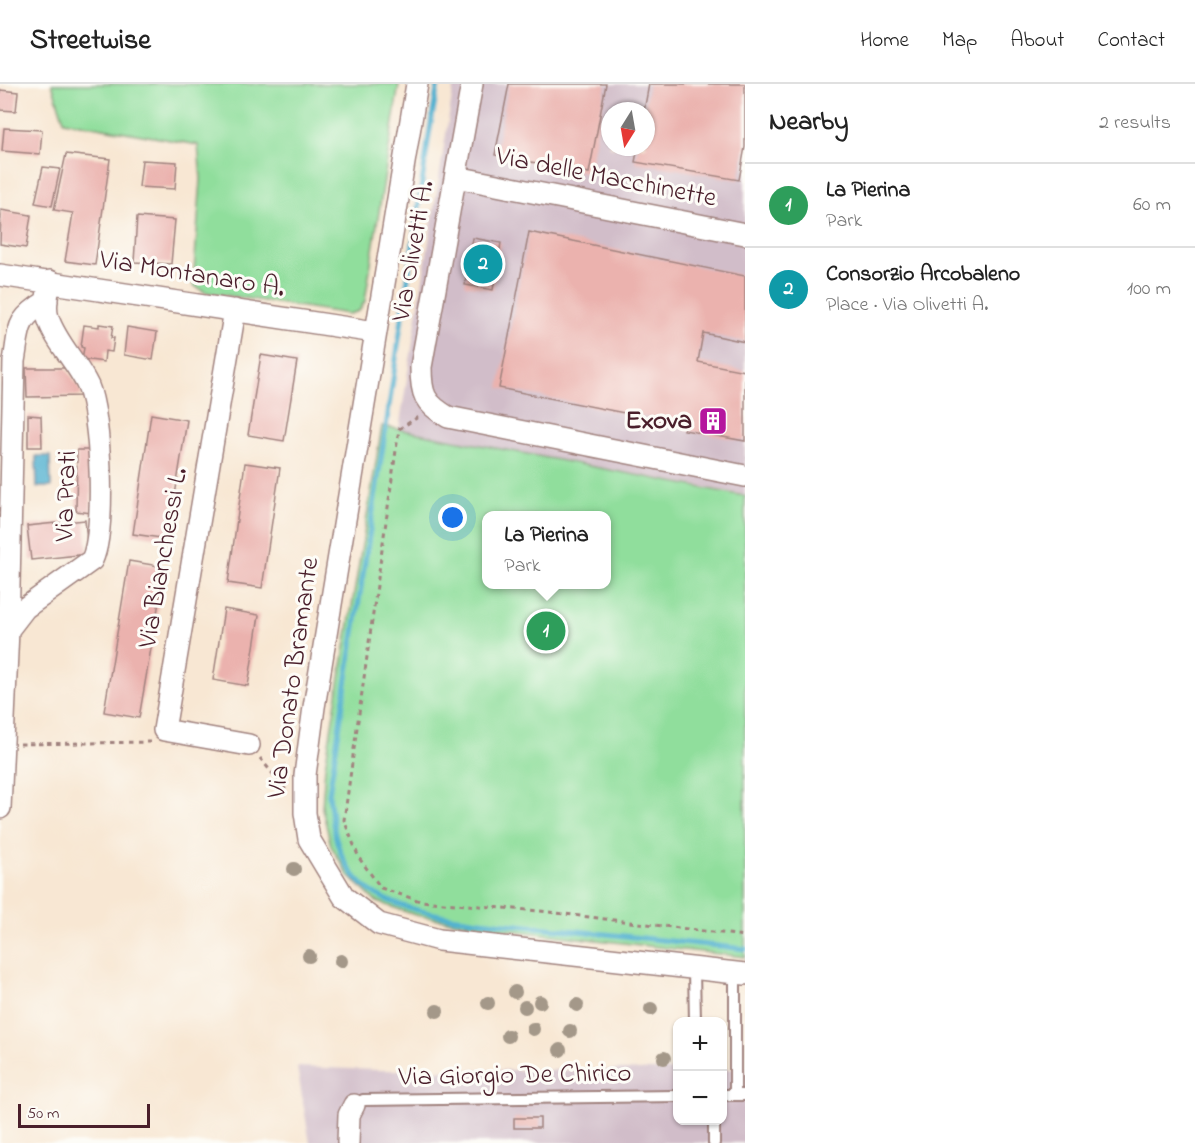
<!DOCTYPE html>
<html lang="en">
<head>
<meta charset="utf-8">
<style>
  :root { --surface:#fff; --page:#f6f6f6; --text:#222; --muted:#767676; --line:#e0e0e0; --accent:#7c3aed }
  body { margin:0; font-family:"Indie Flower",sans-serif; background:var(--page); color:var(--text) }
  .controls { position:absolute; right:18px; bottom:18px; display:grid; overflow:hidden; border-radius:12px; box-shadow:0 2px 4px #0004 }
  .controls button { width:54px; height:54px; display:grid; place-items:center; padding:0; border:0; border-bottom:2px solid var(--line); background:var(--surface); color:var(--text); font:30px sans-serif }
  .compass { position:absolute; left:601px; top:18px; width:54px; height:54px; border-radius:50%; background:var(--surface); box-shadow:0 2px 4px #0004; rotate:191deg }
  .scale { position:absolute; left:18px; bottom:15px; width:132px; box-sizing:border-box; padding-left:6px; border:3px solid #4a1f2b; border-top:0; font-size:16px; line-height:21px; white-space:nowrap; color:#4a1f2b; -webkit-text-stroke:4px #fdfcf7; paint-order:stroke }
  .you { position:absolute; left:453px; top:434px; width:21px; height:21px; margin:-15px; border:4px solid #fff; border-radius:50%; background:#1a73e8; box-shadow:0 0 0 9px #1a73e833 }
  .badge { display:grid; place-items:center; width:39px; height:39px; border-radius:50%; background:var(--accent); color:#fff; font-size:20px; font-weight:700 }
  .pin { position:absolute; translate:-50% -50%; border:3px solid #fff; box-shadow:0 2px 6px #0006 }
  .popup { position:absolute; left:482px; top:427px; width:129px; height:78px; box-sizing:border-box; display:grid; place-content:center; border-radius:12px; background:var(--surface); filter:drop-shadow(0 2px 4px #0005); font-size:20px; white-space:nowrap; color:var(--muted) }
  .popup b { font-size:22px; color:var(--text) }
  .popup::after { content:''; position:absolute; left:50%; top:100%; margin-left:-12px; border:12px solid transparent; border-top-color:var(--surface) }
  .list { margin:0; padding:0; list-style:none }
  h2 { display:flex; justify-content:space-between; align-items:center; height:78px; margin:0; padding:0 24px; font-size:26px }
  h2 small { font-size:20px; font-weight:400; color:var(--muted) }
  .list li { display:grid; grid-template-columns:39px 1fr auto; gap:18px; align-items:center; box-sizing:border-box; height:84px; padding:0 24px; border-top:2px solid var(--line) }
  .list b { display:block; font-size:22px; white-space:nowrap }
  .list p { margin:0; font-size:20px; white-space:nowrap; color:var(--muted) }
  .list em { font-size:20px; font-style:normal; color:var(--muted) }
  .map { position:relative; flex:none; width:745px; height:1059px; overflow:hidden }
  header { display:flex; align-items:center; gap:36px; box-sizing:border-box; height:84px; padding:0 30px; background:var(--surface); border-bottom:2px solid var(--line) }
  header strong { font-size:28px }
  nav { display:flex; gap:33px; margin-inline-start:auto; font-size:21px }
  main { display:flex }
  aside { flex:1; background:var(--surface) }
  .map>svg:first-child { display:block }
  .industrial { fill:#d1bdc9; fill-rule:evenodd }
  .green { fill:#90de9c; stroke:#6d7e64; stroke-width:1.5; fill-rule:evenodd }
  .water { fill:#51b1d0; stroke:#4e687e; stroke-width:1.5 }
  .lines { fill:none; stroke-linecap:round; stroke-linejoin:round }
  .stream { stroke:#51b1d0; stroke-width:5 }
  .building { fill:#ebb2ae }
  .service-casing { stroke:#a1837f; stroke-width:14 }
  .minor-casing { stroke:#a1837f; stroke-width:24 }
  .path { stroke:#a1837f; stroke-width:3; stroke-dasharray:4.5 4.5; stroke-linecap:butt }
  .service { stroke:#fff; stroke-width:10 }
  .minor { stroke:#fff; stroke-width:21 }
  .tree { fill:#a49889 }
  .labels { text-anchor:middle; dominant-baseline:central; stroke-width:6; stroke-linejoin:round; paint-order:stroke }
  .street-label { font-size:27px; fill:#4a1f2b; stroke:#fdfcf7 }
  .poi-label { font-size:27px; font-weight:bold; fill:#4a1f2b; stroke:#fdfcf7; text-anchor:end }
</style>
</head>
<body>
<header>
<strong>Streetwise</strong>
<nav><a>Home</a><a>Map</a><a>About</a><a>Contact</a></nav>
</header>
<main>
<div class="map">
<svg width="745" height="1059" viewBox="0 0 745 1059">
  <rect width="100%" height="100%" fill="#fdfcf7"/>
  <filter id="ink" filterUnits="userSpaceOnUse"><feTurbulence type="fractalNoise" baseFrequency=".0167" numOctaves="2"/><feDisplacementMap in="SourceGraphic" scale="12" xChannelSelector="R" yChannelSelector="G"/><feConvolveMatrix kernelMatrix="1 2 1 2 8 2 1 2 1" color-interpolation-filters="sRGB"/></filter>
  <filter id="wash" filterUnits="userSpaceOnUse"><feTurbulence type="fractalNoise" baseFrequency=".008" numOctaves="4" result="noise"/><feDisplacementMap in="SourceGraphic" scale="24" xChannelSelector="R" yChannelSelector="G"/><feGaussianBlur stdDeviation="1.35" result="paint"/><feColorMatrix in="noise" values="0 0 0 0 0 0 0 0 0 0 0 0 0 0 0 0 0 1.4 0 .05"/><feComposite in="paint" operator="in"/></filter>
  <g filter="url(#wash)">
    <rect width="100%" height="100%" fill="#f8e7d3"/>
    <!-- industrial -->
    <path class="industrial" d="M454 0H745V411L399 345ZM610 27H646V63H610Z
      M297 983 379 986H677L678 1036H722L723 985H745V1059H310Z"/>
    <!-- green -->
    <path class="green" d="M52 0H399L365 217 359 227 349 230 205 208 193 201 201 95 198 61 64 37Z
      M382 342 745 412V873L500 845 415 831 375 817 348 791 331 762 322 724 325 683ZM486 432H606V500H486Z"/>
    <!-- water -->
    <path class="water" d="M36 372H50L51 403H37Z"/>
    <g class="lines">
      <!-- stream -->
      <path class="stream" d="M438 0 429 51 387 336 329 710C333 745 336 777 364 802 403 836 515 840 568 846 627 852 686 859 745 865"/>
    </g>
    <g id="blocks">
      <!-- building -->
      <path class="building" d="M509 0H606L589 89 495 71Z
        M649 0H745V63L739 96 635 78 638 63H646V27H644Z
        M0 6 18 8 16 27 0 26Z
        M4 44 42 46 40 70 2 67Z
        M66 70 110 75 95 181 65 177 73 129 54 126Z
        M142 76 177 78 175 105 139 103Z
        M43 83 60 85 52 122 35 119Z
        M1 126 31 131 26 164 0 160Z
        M137 133 175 136 171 180 134 178Z
        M529 148 745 192V258L703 249 698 278 745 287V357L684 346 685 341 499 304Z
        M473 154 501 159 493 206 465 201Z
        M99 240 113 242 111 254H114L112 268 105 267 104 278 82 275 84 264 81 263 84 241 99 243Z
        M127 243 157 248 153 276 124 271Z
        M261 271 297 277 284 357 248 351Z
        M26 284H66L78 302 82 312 27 313Z
        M151 330 187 336 168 455 133 450Z
        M28 331 41 332 42 363H28Z
        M77 366H92L91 429 76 427Z
        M245 379 280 384 262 504 228 499Z
        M85 436 88 470 31 476 27 442Z
        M129 477 165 483 139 634 104 628Z
        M224 525 259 531 248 602 213 596Z
        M514 1034H540V1044H514Z"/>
    </g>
  </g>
  <g filter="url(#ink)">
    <use href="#blocks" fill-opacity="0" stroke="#a1837f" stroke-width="1.5"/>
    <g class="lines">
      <!-- service casing -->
      <g class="service-casing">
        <path id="service" d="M694 885 695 938
          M735 889V1011
          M722 1011H745
          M354 1021 363 1016 678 1012
          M714 1036V1059"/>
      </g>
      <!-- minor casing -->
      <g class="minor-casing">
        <path id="minor" d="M417 0 314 623 305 691V729L309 755 344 813 379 840 439 856 745 890
          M472 0 421 283C421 310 424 319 448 333L745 392
          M456 93 745 150
          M0 191 375 248
          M235 226 164 646 249 661
          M8 546 14 277C20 244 15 236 47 217
          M0 724 8 546 25 524 92 476C106 446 101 332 88 302 77 278 56 259 48 234 44 222 48 209 50 197
          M348 1059 349 1031 354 1021"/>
      </g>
      <!-- path -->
      <path class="path" d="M418 333 399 345 344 736 359 774 381 804 420 817 540 827 745 852
        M20 660 150 658
        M260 674 286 706"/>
      <!-- service -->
      <use href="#service" class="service"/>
      <!-- minor -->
      <use href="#minor" class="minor"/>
    </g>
    <!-- trees -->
    <g class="tree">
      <circle cx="294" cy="785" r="7"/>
      <circle cx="309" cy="872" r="7"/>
      <circle cx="341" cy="877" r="7"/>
      <circle cx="515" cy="908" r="7"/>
      <circle cx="540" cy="918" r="7"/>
      <circle cx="488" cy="919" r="7"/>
      <circle cx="577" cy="921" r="7"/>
      <circle cx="525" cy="923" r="7"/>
      <circle cx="651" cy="925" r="7"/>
      <circle cx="437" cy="927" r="7"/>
      <circle cx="533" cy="945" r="7"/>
      <circle cx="570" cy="947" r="7"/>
      <circle cx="508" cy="952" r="7"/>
      <circle cx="560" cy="966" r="7"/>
      <circle cx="664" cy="974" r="7"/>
    </g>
  </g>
  <!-- icons -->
  <defs>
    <g id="building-square" transform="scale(1.5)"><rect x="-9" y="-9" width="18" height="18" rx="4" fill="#b5179e" stroke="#fdfcf7"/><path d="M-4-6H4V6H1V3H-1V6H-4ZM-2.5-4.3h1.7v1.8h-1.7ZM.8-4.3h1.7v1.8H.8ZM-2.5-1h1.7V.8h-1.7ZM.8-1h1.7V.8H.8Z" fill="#fff"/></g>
  </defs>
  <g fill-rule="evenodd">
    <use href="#building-square" x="713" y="337"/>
  </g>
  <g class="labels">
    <!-- street labels -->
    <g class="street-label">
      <text transform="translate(606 94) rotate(11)">Via delle Macchinette</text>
      <text transform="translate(414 167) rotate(-80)">Via Olivetti A.</text>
      <text transform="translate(192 191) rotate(9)">Via Montanaro A.</text>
      <text transform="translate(67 412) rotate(-88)">Via Prati</text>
      <text transform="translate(164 474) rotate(-80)">Via Bianchessi L.</text>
      <text transform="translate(294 594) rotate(-82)">Via Donato Bramante</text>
      <text transform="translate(515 992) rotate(-1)">Via Giorgio De Chirico</text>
    </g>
    <!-- poi labels -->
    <g class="poi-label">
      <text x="692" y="337">Exova</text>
    </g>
  </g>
</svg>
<div class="controls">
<button>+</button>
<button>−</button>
</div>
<svg class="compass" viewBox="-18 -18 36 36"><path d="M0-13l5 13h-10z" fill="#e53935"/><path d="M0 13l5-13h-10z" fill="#767676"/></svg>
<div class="scale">50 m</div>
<div class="you"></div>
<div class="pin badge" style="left:546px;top:547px;background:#2e9e5b">1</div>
<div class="popup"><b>La Pierina</b>Park</div>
<div class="pin badge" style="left:483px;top:180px;background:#0f9aa8">2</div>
</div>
<aside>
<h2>Nearby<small>2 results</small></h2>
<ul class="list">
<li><span class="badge" style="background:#2e9e5b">1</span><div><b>La Pierina</b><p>Park</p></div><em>60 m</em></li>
<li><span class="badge" style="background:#0f9aa8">2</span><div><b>Consorzio Arcobaleno</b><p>Place · Via Olivetti A.</p></div><em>100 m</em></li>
</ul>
</aside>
</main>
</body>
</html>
